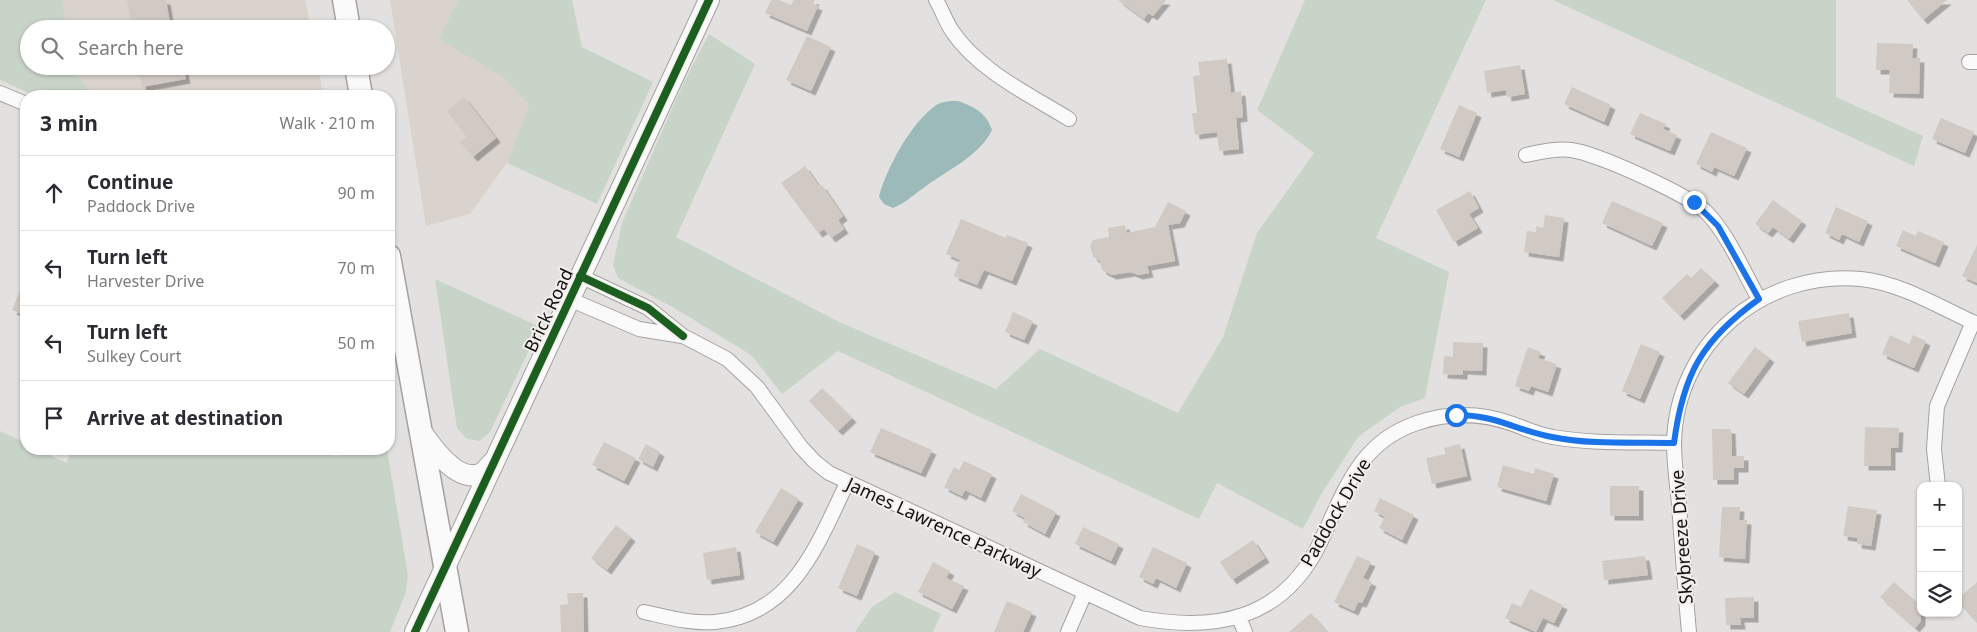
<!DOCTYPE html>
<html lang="en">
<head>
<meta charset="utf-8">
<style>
  :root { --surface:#fff; --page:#f2f2f3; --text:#2b2b33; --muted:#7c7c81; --line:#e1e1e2 }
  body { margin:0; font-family:"Noto Sans",sans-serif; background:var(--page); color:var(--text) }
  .controls { position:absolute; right:15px; bottom:15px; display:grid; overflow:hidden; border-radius:10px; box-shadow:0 1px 4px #0004 }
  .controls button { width:45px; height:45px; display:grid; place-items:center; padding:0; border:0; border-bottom:1px solid var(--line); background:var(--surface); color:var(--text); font:25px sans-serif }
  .stop { position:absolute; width:15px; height:15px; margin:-11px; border:4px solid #1a73e8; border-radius:50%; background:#fff }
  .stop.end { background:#1a73e8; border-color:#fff; box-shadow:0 1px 5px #0008 }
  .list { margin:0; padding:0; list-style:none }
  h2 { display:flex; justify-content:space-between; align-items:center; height:65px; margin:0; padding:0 20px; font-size:21px }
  h2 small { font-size:16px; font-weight:400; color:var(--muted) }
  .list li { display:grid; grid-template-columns:32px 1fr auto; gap:15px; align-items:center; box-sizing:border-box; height:75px; padding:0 20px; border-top:1px solid var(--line) }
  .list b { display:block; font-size:19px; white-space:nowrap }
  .list p { margin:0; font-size:16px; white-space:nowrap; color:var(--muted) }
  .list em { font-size:16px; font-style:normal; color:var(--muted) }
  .icon { flex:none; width:28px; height:28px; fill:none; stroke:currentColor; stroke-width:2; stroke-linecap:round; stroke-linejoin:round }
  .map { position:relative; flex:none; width:1977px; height:632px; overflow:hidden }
  .search { position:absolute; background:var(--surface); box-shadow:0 1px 4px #0004; left:20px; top:20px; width:375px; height:55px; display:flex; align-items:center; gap:12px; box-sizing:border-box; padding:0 18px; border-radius:28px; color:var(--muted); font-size:19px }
  .panel { position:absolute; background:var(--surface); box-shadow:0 1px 4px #0004; left:20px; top:90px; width:375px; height:365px; border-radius:20px }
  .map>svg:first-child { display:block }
  .built { fill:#d9d2cd }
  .green { fill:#c9d4c8 }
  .water { fill:#9bbab9 }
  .building { fill:#d1c9c4; filter:url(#shadow) }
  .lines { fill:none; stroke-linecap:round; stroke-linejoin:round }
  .street-casing { stroke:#a4a2a1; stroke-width:16 }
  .secondary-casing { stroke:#a4a2a1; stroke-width:22 }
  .primary-casing { stroke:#a4a2a1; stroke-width:25 }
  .street { stroke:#fbfafa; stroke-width:14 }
  .secondary { stroke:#fbfafa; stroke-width:20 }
  .primary { stroke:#fbfafa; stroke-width:22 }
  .cycleway-casing { stroke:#f2eeeb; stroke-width:11 }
  .cycleway { stroke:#1b5e20; stroke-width:8 }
  .route { stroke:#1a73e8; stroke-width:6 }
  .labels { text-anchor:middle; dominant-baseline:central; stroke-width:4; stroke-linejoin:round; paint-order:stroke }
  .street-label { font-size:18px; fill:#12110f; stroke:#f2eeeb }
</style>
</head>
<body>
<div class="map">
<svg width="1977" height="632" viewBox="0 0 1977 632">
  <defs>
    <filter id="shadow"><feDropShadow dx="4.5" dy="4.5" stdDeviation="0" flood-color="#0004"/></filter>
  </defs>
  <rect width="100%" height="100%" fill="#e3e1df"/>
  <!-- built -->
  <path class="built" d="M62 0H305L311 29H67Z
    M390 0H458L440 39 504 78 529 105 507 163 470 214 426 226Z
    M72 66H318L322 89 295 96H94L73 71Z"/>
  <!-- green -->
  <path class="green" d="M0 0H62L67 29H29V66H72L73 71 94 96H36L0 80Z
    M458 0H572L582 47 653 82 597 204 507 163 529 105 504 78 439 39Z
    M1305 0H1486L1376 238 1449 272 1425 398 1400 407 1358 437 1322 493 1303 529 1217 483 1199 519 838 351 782 394 751 355 676 309 618 278 613 265 622 223 682 86 709 34 755 64 676 237 839 322 996 389 1040 349 1178 413 1223 337 1257 233 1314 153 1257 110Z
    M1553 0H1836V97L1923 136 1914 166Z
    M435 279 540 327 490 432 479 441 467 439 457 428Z
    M0 431 26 443V449H37L66 463 73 449H332L334 456 387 449 408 575 406 592 390 632H0Z
    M895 592 941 614 933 632H855L872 607Z"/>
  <!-- water -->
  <path class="water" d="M958 101C974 107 986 112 992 130 979 157 945 171 922 189 912 196 905 203 893 208L884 204 879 197C886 169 911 123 935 106 942 101 950 101 958 101Z"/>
  <!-- building -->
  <path class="building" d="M127 0H166L171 29H132Z
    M771 0H779L791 5 794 0H815L813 4 818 6 807 31 765 13Z
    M1118 0H1166L1153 16 1148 13 1144 19Z
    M1907 0H1947L1923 20Z
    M807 36 831 47 811 91 786 80Z
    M1877 43 1913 44 1912 58H1920L1919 94 1889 93 1890 70H1876Z
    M1227 59 1231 93 1241 91 1243 117 1236 118 1239 149 1219 151 1217 132 1195 135 1192 113H1197L1193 76 1200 75 1198 62Z
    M1520 65 1525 94 1507 97 1506 90 1487 93 1484 71Z
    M138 66H183L186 79 142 87Z
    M1572 87 1611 105 1604 122 1564 104Z
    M464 97 496 138 473 157 460 142 467 137 447 111Z
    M1459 105 1477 113 1459 157 1440 149Z
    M1640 113 1666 124 1663 129 1677 135 1670 151 1630 134Z
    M1941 118 1974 132 1965 153 1932 139Z
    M1711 132 1747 148 1734 176 1714 167 1712 172 1696 164Z
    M805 166 819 186 822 185 843 216 838 220 844 229 831 238 824 229 818 233 781 183Z
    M1470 191 1479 208 1469 214 1478 228 1454 242 1436 210Z
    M1773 200 1802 221 1789 239 1773 227 1768 233 1755 224Z
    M1612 201 1663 223 1652 246 1602 223Z
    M1168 202 1186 211 1180 223 1168 225 1175 261 1147 266 1149 273 1138 275 1131 272 1112 275 1102 270 1100 261 1093 257 1090 246 1093 240 1109 237 1108 228 1125 225 1127 233 1155 227Z
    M1836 207 1868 221 1859 242 1842 234 1839 240 1825 233Z
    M1545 215 1564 218 1559 257 1524 252 1527 231 1536 232V226L1543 228Z
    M961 219 1006 238 1007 235 1028 243 1012 281 984 270 977 285 954 276 960 260 946 254Z
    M1903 230 1916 236 1918 231 1944 242 1935 263 1896 246Z
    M1977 245V283L1962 276Z
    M1701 268 1715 281 1680 316 1662 298 1687 274 1691 278Z
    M26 276V316L12 310Z
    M1013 312 1033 321 1024 340 1005 332Z
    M1849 313 1852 333 1802 342 1798 321Z
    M1890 335 1909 344 1913 335 1926 341 1914 368 1882 354Z
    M1453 342 1483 343 1482 371 1463 370V375L1443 374 1444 356 1453 357Z
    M1641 344 1660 352 1640 399 1622 391Z
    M1528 347 1541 352 1538 358 1557 364 1548 392 1531 386 1529 391 1515 386Z
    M1755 347 1770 358 1744 394 1728 383Z
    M822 388 852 418 838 431 809 401Z
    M1865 427 1899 428 1898 448H1891V466H1864Z
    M881 428 932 450 921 473 870 452Z
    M1712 429H1731L1732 456H1744V468H1734V480H1713Z
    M604 442 636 458 624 481 592 465Z
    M646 444 660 452 653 467 638 459Z
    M1460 444 1467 476 1432 484 1426 458 1446 454 1444 448Z
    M964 461 992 474 981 498 965 490 962 496 944 487 954 467 959 470Z
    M1503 465 1534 474 1535 468 1554 474 1546 501 1497 487Z
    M1610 486H1639V516H1610Z
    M781 488 799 499 773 542 755 532Z
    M1021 494 1056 512 1045 534 1023 522 1025 518 1012 511Z
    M1380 498 1414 515 1402 540 1379 528 1385 517 1374 511Z
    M1848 506 1877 510 1871 546 1857 544 1858 538 1843 536Z
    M1722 507H1740L1739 520H1747L1745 559 1719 557Z
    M616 525 631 537 607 570 591 558Z
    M1083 527 1119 544 1111 561 1075 544Z
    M1253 540 1265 558 1232 580 1220 562Z
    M857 544 875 552 857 596 838 588Z
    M736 547 740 575 707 580 703 553Z
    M1153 547 1187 563 1176 588 1156 578 1153 584 1139 577Z
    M1357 556 1371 562 1363 578 1372 582 1362 603 1358 602 1354 611 1334 602Z
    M1645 556 1648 575 1604 580 1602 561Z
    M933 562 950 571 946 578 964 586 952 609 918 592Z
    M1894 582 1921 606V621L1915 628 1880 597Z
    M1977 582V623L1958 602V599Z
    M1530 589 1563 605 1554 623 1543 618 1536 632 1505 618 1512 603 1521 607Z
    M567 593H583L584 632H561L560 605 568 604Z
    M1754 597V618H1740L1741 625H1726L1725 598Z
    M1007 601 1032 612 1023 632H994Z
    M1311 613 1327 632H1289Z"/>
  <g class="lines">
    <!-- street casing -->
    <g class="street-casing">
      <path id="street" d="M936 0C942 10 946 22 952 31 979 71 1030 95 1069 119
        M1969 62H1977
        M0 93 26 104
        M1526 155C1541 152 1556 148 1571 150 1596 153 1692 196 1708 214 1730 238 1743 271 1759 299
        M580 276 648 308 683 336 727 359 757 387 801 447 815 462 829 473 1140 618C1217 632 1282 619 1319 545 1344 494 1357 443 1417 423 1449 412 1482 413 1513 424 1527 429 1539 435 1553 437 1592 444 1634 442 1674 443
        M569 299 639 329 682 336
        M1938 486 1934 449 1937 406 1973 322
        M644 612C667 617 691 624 715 622 793 615 818 543 847 483
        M1240 620 1245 632
        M1068 632 1085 593
        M1689 632C1685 589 1682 546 1679 504 1677 484 1674 463 1674 443 1676 343 1763 270 1861 279 1901 283 1941 308 1977 324"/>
    </g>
    <!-- secondary casing -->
    <g class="secondary-casing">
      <path id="secondary" d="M421 431C432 447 458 485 482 473 486 471 489 465 493 462
        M415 632 709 0"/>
    </g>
    <!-- primary casing -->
    <g class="primary-casing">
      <path id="primary" d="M344 0 349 29
        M356 66 361 96
        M389 256 457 632"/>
    </g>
    <!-- street -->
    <use href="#street" class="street"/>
    <!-- secondary -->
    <use href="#secondary" class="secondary"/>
    <!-- primary -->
    <use href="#primary" class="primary"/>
    <!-- cycleway casing -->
    <g class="cycleway-casing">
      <path id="cycleway" d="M580 276 648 308 683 336
        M415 632 709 0"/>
    </g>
    <!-- cycleway -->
    <use href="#cycleway" class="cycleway"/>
  </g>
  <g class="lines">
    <!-- route -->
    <path class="route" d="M1456 415C1496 415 1515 430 1552 437 1591 445 1634 442 1674 443 1683 374 1702 340 1759 299L1718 226 1694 202"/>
  </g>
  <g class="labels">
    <!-- street labels -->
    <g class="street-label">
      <text transform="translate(548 310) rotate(-65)">Brick Road</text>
      <text transform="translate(1335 512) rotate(-60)">Paddock Drive</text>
      <text transform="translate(944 527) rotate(25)">James Lawrence Parkway</text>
      <text transform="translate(1681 537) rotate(-94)">Skybreeze Drive</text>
    </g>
  </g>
</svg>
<div class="controls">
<button>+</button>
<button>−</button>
<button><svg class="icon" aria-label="layers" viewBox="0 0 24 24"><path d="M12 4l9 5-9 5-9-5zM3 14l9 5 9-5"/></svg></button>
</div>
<div class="stop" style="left:1456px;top:415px"></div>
<div class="stop end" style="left:1694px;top:202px"></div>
<div class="search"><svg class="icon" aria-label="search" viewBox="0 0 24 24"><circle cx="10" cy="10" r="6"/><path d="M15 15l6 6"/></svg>Search here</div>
<section class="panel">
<h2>3 min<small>Walk · 210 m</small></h2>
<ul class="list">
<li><svg class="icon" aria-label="ahead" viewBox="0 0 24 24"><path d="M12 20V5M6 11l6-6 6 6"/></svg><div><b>Continue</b><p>Paddock Drive</p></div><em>90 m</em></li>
<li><svg class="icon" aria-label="left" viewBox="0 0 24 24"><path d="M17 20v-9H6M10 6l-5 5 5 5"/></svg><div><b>Turn left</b><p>Harvester Drive</p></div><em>70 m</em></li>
<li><svg class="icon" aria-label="left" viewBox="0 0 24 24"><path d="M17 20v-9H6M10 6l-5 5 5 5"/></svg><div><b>Turn left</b><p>Sulkey Court</p></div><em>50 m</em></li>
<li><svg class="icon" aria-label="arrive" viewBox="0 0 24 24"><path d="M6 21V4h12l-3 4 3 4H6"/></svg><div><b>Arrive at destination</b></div></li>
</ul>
</section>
</div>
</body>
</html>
